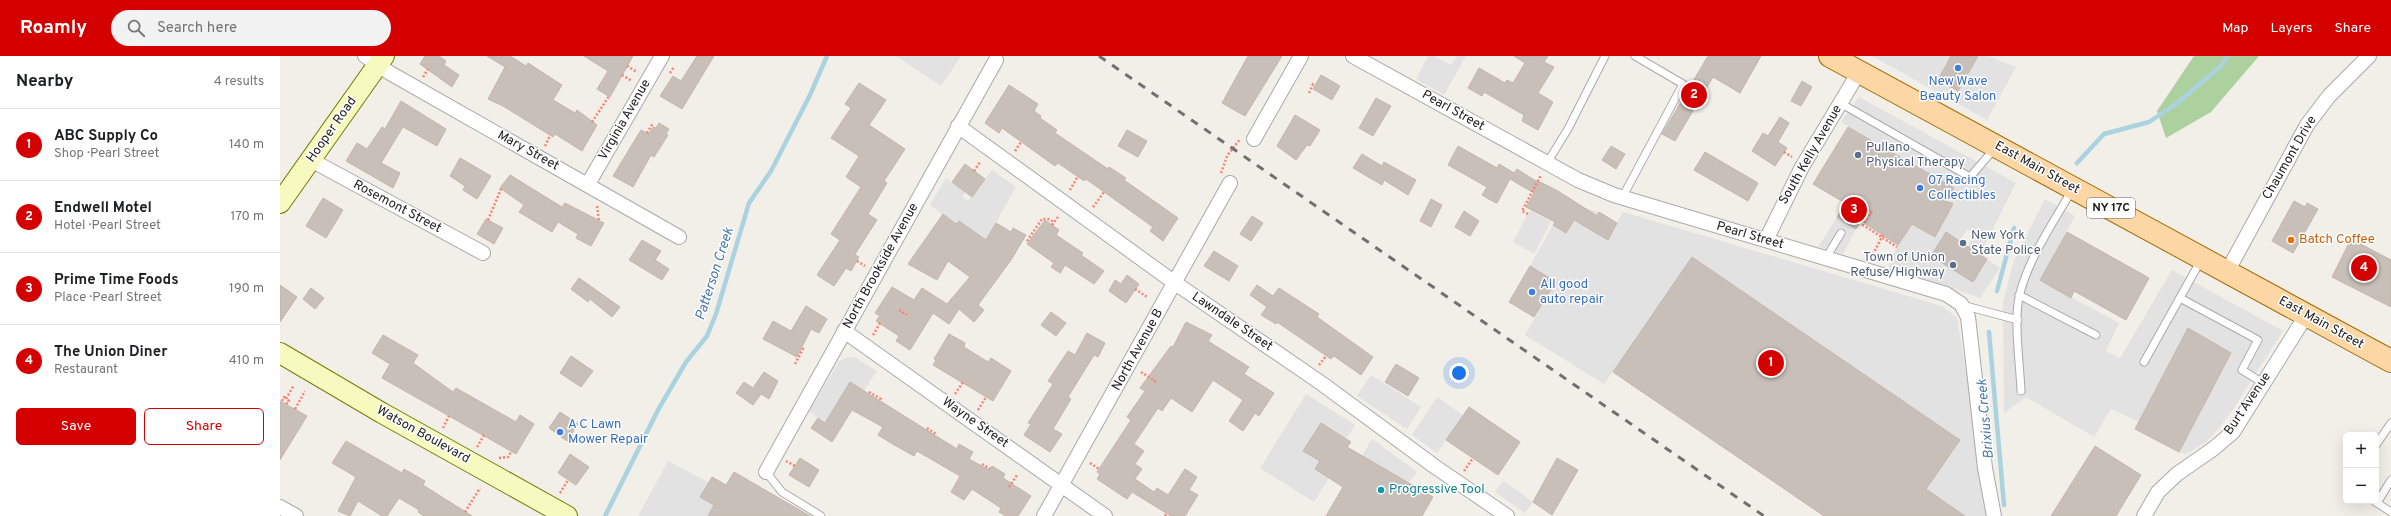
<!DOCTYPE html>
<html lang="en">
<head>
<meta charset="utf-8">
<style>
  :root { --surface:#fff; --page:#f2f2f2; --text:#202124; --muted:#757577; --line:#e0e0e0; --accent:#d40000 }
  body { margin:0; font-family:Overpass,sans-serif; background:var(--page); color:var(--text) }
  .controls { position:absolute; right:12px; bottom:12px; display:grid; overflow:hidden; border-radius:6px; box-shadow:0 4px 16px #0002 }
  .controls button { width:36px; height:36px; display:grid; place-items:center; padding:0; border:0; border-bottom:1px solid var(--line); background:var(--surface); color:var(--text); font:20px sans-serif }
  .you { position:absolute; left:1179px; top:317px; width:14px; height:14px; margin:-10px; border:3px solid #fff; border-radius:50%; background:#1a73e8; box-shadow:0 0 0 6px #1a73e833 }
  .badge { display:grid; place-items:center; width:26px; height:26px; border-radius:50%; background:var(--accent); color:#fff; font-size:13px; font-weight:700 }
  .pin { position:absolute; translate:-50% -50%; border:2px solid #fff; box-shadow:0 1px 4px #0006 }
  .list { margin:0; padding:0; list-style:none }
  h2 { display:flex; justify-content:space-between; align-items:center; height:52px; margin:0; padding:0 16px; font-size:17px }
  h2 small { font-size:13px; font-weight:400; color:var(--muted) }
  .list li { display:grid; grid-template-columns:26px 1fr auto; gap:12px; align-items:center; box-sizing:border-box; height:72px; padding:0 16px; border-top:1px solid var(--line) }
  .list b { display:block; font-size:15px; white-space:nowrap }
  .list p { margin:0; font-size:13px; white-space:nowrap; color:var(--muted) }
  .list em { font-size:13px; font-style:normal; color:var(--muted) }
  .actions { display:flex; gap:8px; padding:12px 16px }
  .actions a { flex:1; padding:9px 0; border:1px solid var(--accent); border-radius:6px; text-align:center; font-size:14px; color:var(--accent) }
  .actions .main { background:var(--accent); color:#fff }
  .icon { flex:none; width:22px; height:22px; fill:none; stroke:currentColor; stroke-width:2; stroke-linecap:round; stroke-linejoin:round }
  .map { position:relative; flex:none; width:2111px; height:460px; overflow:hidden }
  header { display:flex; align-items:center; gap:24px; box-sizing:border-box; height:56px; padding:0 20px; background:var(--accent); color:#fff }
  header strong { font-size:19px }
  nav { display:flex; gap:22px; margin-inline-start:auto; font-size:14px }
  .search { width:280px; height:36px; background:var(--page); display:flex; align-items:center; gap:10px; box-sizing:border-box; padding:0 14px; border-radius:22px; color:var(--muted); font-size:15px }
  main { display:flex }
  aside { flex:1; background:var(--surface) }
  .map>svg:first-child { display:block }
  .forest { fill:#add19e }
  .parking { fill:#e2e2e2 }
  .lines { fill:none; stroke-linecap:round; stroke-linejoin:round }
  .stream { stroke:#aad3df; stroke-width:4.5 }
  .building { fill:#c7bfb8; stroke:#c4b6ab }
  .lane-casing { stroke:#a9a9a9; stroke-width:9 }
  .street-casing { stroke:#a9a9a9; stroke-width:16 }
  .secondary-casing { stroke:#707d05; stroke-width:22 }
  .primary-casing { stroke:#a06b00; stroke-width:24 }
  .path { stroke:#fa8072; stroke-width:2.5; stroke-dasharray:2 2; stroke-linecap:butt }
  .lane { stroke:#fff; stroke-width:7 }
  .street { stroke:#fff; stroke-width:14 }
  .secondary { stroke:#f7fabf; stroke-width:20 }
  .primary { stroke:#fcd6a4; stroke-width:22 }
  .rail { stroke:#707070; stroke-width:3; stroke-dasharray:8 8; stroke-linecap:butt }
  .shop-dot { fill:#3f7fe0; stroke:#fff; stroke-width:1.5 }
  .service-dot { fill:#5c6f8a; stroke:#fff; stroke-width:1.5 }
  .food-dot { fill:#e8710a; stroke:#fff; stroke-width:1.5 }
  .culture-dot { fill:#0f9aa8; stroke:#fff; stroke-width:1.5 }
  .labels { text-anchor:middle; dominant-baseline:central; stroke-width:3; stroke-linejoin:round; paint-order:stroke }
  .shield { fill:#fff; stroke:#646464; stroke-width:1 }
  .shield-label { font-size:12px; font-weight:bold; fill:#222 }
  .shop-label { font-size:13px; fill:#366cbe; stroke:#fff; text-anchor:start }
  .street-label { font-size:13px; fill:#222; stroke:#fff }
  .service-label { font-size:13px; fill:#4e5e75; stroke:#fff; text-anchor:start }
  .food-label { font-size:13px; fill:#c56008; stroke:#fff; text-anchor:start }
  .culture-label { font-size:13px; fill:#0d838f; stroke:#fff; text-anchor:start }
  .water-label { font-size:14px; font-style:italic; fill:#4a7aab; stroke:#fff }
</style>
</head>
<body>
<header>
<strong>Roamly</strong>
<div class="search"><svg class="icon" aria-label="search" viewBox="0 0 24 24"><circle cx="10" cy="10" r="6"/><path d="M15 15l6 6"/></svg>Search here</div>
<nav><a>Map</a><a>Layers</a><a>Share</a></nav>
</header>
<main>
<aside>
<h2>Nearby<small>4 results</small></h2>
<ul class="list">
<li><span class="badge">1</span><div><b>ABC Supply Co</b><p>Shop · Pearl Street</p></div><em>140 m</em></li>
<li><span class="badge">2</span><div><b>Endwell Motel</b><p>Hotel · Pearl Street</p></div><em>170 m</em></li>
<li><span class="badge">3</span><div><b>Prime Time Foods</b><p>Place · Pearl Street</p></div><em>190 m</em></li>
<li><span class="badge">4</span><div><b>The Union Diner</b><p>Restaurant</p></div><em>410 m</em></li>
</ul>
<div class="actions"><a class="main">Save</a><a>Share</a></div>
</aside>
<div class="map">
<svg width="2111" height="460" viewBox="0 0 2111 460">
  <rect width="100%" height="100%" fill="#f2efe9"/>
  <!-- forest -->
  <path class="forest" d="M1914 0H1979L1931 56 1886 82 1877 55Z"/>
  <!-- parking -->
  <path class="parking" d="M616 0H681L661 30Z
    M1148 0H1155L1171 9 1177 0H1186L1164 39 1136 23Z
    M1592 0H1671L1658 24 1678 35 1698 0H1708L1736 11 1707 64Z
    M1579 41 1736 127 1700 198 1688 190 1693 179 1691 175 1687 174 1679 185 1666 176 1652 200 1693 225 1707 203 1720 212 1700 242 1608 210 1618 189 1632 168 1655 181 1673 149 1666 145 1674 132 1561 66Z
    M712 114 736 131 704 188 691 174 679 165 676 168 650 149 666 122 685 136 682 141 688 145Z
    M1765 143 1795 160 1760 224 1839 267 1826 295 1840 302 1892 214 2003 275 1950 358 1928 385 1906 398 1899 396 1951 297 1908 272 1859 366 1831 353 1814 381 1746 341 1724 357 1723 246 1734 204Z
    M1302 151 1319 156 1309 173 1328 183 1343 156 1662 250 1677 262 1711 460H1685L1646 433 1679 384 1413 201 1324 328 1245 279 1276 226 1250 210 1273 169Z
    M1250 154 1271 166 1254 198 1233 186Z
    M1557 161 1576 173 1563 198 1538 191Z
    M569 301H574L597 315 584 335 570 326 546 366 529 356 559 305Z
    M1091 319 1141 351 1127 373 1077 340Z
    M1026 338 1075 369 1066 383 1041 367 1024 395 1040 405 1035 413 1049 422 1034 446 980 412Z
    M1157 341 1183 359 1157 397 1132 379Z
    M1092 383 1137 416 1128 427 1082 400Z
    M388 405 428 426 420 441 434 449 428 460H358Z
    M1223 425 1253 446 1245 457 1215 436Z"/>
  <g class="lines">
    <!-- stream -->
    <path class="stream" d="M1797 107 1824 78 1869 66 1896 48 1940 11 1948 0
      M1717 235 1734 172
      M1709 276 1724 449
      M325 460 378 354 406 306 427 280 436 258 469 147 491 115 530 39 547 0"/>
  </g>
  <!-- building -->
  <path class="building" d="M145 0H159L166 5 164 9 179 19 172 31 140 8Z
    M207 0H230L246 10 248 7 282 29 273 44 295 57 297 54 317 69 302 95 275 78 273 81 223 50 208 43 225 11Z
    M304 0H353L330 41 317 33 328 15Z
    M417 0H434L402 53 380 40 393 20 401 25Z
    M968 0H1002L965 60 942 47Z
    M1234 0H1268L1264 6 1274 11 1258 37 1273 46 1258 74 1242 65 1244 59 1204 36 1202 40 1188 32 1199 12 1225 27 1227 24 1233 27 1245 7Z
    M1428 0H1481L1460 37 1433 21 1395 85 1382 78Z
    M1671 0H1698L1678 35 1658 24Z
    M1041 19 1060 30 1052 44 1033 33Z
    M1522 25 1532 31 1521 50 1511 45Z
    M579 27 606 44 589 69 625 93 604 125 607 127 588 158 597 164 577 195 575 199 579 201 571 215 566 212 554 230 537 219 560 184 551 178 581 131 566 121 579 100 551 82 571 52 565 48Z
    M729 29 758 48 754 55 761 60 760 62 777 74 775 77 828 113 829 111 846 122 844 124 898 162 883 185 870 175 873 171 806 123 804 125 778 107 775 110 722 72 719 77 705 67Z
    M1096 42 1111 50 1093 80 1079 72Z
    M121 45 166 73 157 90 123 71 101 107 120 117 113 132 66 105 77 87 87 93 102 71 105 73Z
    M1015 59 1040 74 1030 90 1027 89 1016 104 997 90Z
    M1500 61 1509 67 1498 86 1507 92 1495 110 1472 95 1483 77 1488 80Z
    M379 67 389 73 386 78 388 79 374 101 371 99 353 131 333 120 361 74 369 78 373 71 376 72Z
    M1568 71 1674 132 1666 145 1673 148 1655 181 1632 168 1618 189 1581 165 1576 173 1557 161 1565 147 1533 128Z
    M847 74 867 85 858 101 838 90Z
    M1178 90 1217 112 1219 108 1234 117 1237 113 1259 127 1260 126 1278 135 1317 160 1319 156 1337 167 1328 184 1294 164 1286 177 1273 169 1275 166 1246 151 1254 137 1230 123 1217 147 1214 146 1202 139 1207 131 1168 109Z
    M1331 90 1345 98 1336 113 1322 104Z
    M1425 96 1478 127 1468 145 1414 114Z
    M1082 98 1102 110 1104 106 1136 124 1128 139 1104 124 1102 129 1073 112Z
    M180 102 211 120 197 143 183 134 185 130 170 120Z
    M685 108 705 123 692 141 672 126Z
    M230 119 282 151 285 147 324 167 311 190 296 182 298 178 278 166 272 176 239 156 244 149 220 132Z
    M43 142 63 154 46 182 26 170Z
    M1151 143 1162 149 1151 171 1140 165Z
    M2014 145 2025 151 2027 147 2038 153 2013 197 1992 185Z
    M1184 155 1199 165 1190 180 1175 171Z
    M663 158 676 168 679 165 706 184 716 167 731 176 733 172 746 179 731 204 698 249 704 254 694 266 679 253 669 268 653 257 630 294 616 285 619 280 596 265 600 260 595 257 612 231 634 244 642 232 667 248 690 221 668 205 657 224 628 208Z
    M972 160 983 167 971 185 960 178Z
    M206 163 223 172 214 188 197 178Z
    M765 164 779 174 776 179 803 197 801 199 824 215 814 228 785 209 780 217 771 211 774 207 747 188Z
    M1666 176 1707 203 1693 226 1651 200Z
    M1787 176 1869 222 1846 264 1794 235 1791 242 1760 224Z
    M2071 183 2111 204V251L2052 221Z
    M362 184 381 195 375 204 389 213 382 224 349 204Z
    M934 195 958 210 949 225 924 210Z
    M1412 201 1680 384 1646 433 1685 460H1544L1333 316Z
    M1250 210 1276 226 1254 261 1229 246Z
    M847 219 859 228 846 247 829 235 835 224 841 228Z
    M299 222 340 251 332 261 310 243 308 246 291 233Z
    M0 229 17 241 0 266Z
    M977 229 993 240 999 232 1039 258 1037 261 1093 301 1081 319 1054 300 1051 303 997 266 996 268 981 259 987 251 970 239Z
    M31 232 44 242 35 253 23 243Z
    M526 250 547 263 539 277 531 273 517 301 483 283 493 265 511 275Z
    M771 256 786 267 776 280 761 269Z
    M906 266 932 279 928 285 969 311 964 318 994 337 979 360 975 357 963 375 949 365 963 344 933 324 912 356 891 342 882 355 878 352 854 388 864 395 855 408 862 413 855 423 874 436 877 432 888 439 905 413 917 421 909 434 918 439 905 460H891L852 436 847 443 817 423 820 418 817 416 851 364 847 361 865 335 860 332 891 290 893 291Z
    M1908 272 1951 297 1899 396 1855 373Z
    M807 277 825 287 818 301 814 299 788 341 791 343 773 373 782 378 770 396 744 379 751 368 748 367 773 328 768 325 788 295 795 299Z
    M669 278 685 287 684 291 708 306 711 302 731 315 713 345 653 309 656 304 654 303Z
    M103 279 138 299 133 307 173 336 176 332 236 366 240 359 254 368 236 398 102 322 110 308 92 297Z
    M291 300 313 315 301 331 280 317Z
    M1116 308 1139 322 1128 340 1105 326Z
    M484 316 498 325 489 343 481 338 473 349 456 337 464 326 473 332Z
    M570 326 677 393 679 388 693 396 689 403 709 414 712 410 725 418 723 422 751 440 738 460H726L719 456 721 452 692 433 684 444 671 436 680 420 637 395 634 400 616 390 598 379 603 371 572 354 552 386 531 372 538 362 545 367Z
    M0 345 27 360 0 404Z
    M1189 351 1240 386 1218 419 1166 384Z
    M280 356 298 368 287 385 269 372Z
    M1041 367 1071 386 1067 391 1153 441 1142 460H1046L1063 431 1035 413 1040 405 1023 395Z
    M66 385 122 417 124 413 145 425 143 429 192 460H144L138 456 139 454 119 442 107 460H102L78 445 70 460 58 455 76 421 52 407Z
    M1815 390 1861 419 1836 460H1771Z
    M290 398 309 411 296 429 278 417Z
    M520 402 539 414 529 431 509 419Z
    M1277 402 1298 414 1272 459 1253 446Z
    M454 416 530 460H428L434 449 420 441 432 421 446 429Z"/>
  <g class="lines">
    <!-- lane casing -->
    <g class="lane-casing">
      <path id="lane" d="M1560 47 1690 121 1715 92
        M1267 107 1288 73 1325 0
        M1342 142 1403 28 1355 0
        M1546 202 1561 177
        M1739 239 1816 279
        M1900 242 1978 284 1962 314 1983 327
        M1682 249 1738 264
        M1864 306 1921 204
        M1741 335C1740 308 1733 263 1740 237 1750 200 1773 167 1792 134
        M2096 389 2111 367
        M486 416 502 436 541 460
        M2094 445 2111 456
        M2097 447 2111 424"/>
    </g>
    <!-- street casing -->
    <g class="street-casing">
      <path id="street" d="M85 0 110 17 399 181
        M1073 0 1298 124 1334 139 1666 238 1681 248 1688 261 1705 412 1714 460
        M678 70 895 227 1041 327 1154 410 1227 460
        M974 83 1021 0
        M31 104 203 197
        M308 128 382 0
        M1486 184 1522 111 1579 16
        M1947 216 2027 69 2049 40 2089 0
        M564 275 825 460
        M486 416 716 4
        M0 451 16 460
        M764 460 950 127
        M1864 460 1878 436 1897 418 1933 393 1953 376 2027 258"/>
    </g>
    <!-- secondary casing -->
    <g class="secondary-casing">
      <path id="secondary" d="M0 147 104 0
        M0 297 102 357 287 460"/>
    </g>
    <!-- primary casing -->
    <g class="primary-casing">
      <path id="primary" d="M1550 0 2111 305"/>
    </g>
    <!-- path -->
    <path class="path" d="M347 10 357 16
      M390 17 394 11
      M342 19 352 25
      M143 21 148 13
      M1029 37 1033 28 1035 29
      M312 66 329 40
      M367 77 373 67
      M265 90 270 80
      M735 95 741 86
      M1504 96 1512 101
      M694 115 700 106
      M941 117 947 100 960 83
      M790 134 798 120
      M317 150 319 165
      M813 151 824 136
      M1592 157 1591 156 1583 169 1617 191
      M1248 158 1242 155 1261 119
      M208 164 221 133
      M772 169 778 161
      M747 185 762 163H768L774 166
      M1591 202 1603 179
      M577 205 585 210
      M855 233 867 241
      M619 254 627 259
      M593 279 600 267
      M515 308 523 293 521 292
      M1039 309 1046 300
      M861 316 875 325 874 327
      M589 336 601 343 600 345
      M675 338 683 326
      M2 345 4 341 6 343
      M6 348 9 345 6 343 14 329
      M15 353 25 335
      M698 354 706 341
      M163 372 169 360
      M647 372 656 378 655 379
      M197 391 204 379
      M219 402 228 401 231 396
      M506 405 515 410
      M810 407 819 413
      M702 408 710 413
      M1184 415 1193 402
      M729 431 737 419
      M280 437 288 424
      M185 456 200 432
      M885 460 887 457"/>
    <!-- lane -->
    <use href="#lane" class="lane"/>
    <!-- street -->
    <use href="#street" class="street"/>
    <!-- secondary -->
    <use href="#secondary" class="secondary"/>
    <!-- primary -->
    <use href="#primary" class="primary"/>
    <!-- rail -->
    <path class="rail" d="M819 0 1484 460"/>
  </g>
  <!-- markers -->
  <g class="shop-dot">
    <circle cx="1678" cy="12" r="4"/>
    <circle cx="1640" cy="132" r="4"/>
    <circle cx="1252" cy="236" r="4"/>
    <circle cx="280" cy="376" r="4"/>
  </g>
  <g class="service-dot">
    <circle cx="1578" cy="99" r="4"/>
    <circle cx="1683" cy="187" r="4"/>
    <circle cx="1673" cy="209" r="4"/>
  </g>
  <circle class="food-dot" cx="2011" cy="184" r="4"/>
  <circle class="culture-dot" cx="1101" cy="434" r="4"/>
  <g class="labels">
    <!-- shield labels -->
    <rect class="shield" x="1807" y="142" width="48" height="20" rx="3"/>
    <g class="shield-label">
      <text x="1831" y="152">NY 17C</text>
    </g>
    <!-- shop labels -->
    <g class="shop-label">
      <text x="1678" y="26" text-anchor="middle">New Wave<tspan x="1678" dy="15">Beauty Salon</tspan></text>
      <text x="1648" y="125">07 Racing<tspan x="1648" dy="15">Collectibles</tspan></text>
      <text x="1260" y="229">All good<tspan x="1260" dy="15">auto repair</tspan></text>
      <text x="288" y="369">A C Lawn<tspan x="288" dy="15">Mower Repair</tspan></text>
    </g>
    <!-- street labels -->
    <g class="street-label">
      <text transform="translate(1173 55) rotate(29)">Pearl Street</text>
      <text transform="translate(345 64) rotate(-60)">Virginia Avenue</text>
      <text transform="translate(52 74) rotate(-55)">Hooper Road</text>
      <text transform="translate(248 95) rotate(29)">Mary Street</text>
      <text transform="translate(1531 99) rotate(-60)">South Kelly Avenue</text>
      <text transform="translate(2010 102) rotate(-60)">Chaumont Drive</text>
      <text transform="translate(1757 112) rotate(29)">East Main Street</text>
      <text transform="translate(117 151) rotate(28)">Rosemont Street</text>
      <text transform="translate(1470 180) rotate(16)">Pearl Street</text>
      <text transform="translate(601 210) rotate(-61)">North Brookside Avenue</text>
      <text transform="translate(952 266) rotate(34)">Lawndale Street</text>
      <text transform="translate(2041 267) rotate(29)">East Main Street</text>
      <text transform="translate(858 294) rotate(-61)">North Avenue B</text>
      <text transform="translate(1968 348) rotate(-56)">Burt Avenue</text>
      <text transform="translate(695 367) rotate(35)">Wayne Street</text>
      <text transform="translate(143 379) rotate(29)">Watson Boulevard</text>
    </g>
    <!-- service labels -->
    <g class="service-label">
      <text x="1586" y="92">Pullano<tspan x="1586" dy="15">Physical Therapy</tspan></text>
      <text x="1691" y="180">New York<tspan x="1691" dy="15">State Police</tspan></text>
      <text x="1665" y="202" text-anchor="end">Town of Union<tspan x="1665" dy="15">Refuse/Highway</tspan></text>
    </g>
    <!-- food labels -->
    <g class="food-label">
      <text x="2019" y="184">Batch Coffee</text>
    </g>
    <!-- culture labels -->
    <g class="culture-label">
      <text x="1109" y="434">Progressive Tool</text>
    </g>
    <!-- water labels -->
    <g class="water-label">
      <text transform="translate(435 218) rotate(-72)">Patterson Creek</text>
      <text transform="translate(1706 363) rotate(-95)">Brixius Creek</text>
    </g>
  </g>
</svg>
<div class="controls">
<button>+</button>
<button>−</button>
</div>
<div class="you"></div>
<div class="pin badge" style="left:1491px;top:307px">1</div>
<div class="pin badge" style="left:1414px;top:39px">2</div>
<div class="pin badge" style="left:1574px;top:154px">3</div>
<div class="pin badge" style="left:2084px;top:212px">4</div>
</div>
</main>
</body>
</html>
